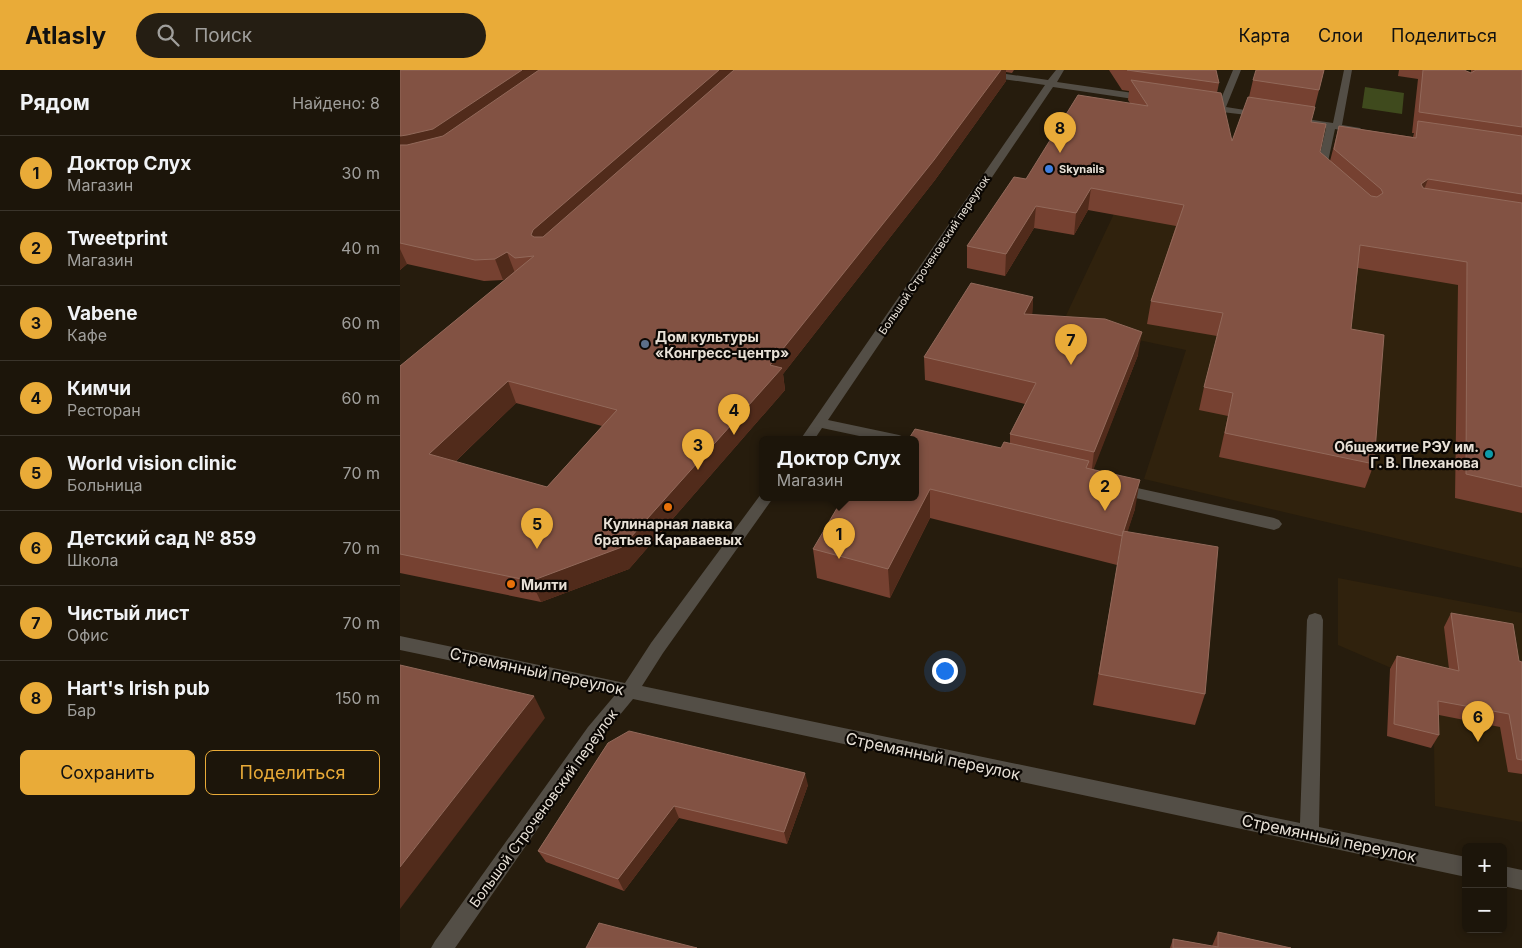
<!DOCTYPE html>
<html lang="ru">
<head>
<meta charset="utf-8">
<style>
  :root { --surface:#1c150a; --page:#251e13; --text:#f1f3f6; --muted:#a09f9c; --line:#3a342b; --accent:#e9ab38 }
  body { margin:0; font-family:Inter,sans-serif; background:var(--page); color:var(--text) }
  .controls { position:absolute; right:15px; bottom:15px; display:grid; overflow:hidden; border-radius:8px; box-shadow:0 2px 8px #0003 }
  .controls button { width:45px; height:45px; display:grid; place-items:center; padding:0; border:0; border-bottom:1px solid var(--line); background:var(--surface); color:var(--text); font:25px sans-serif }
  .you { position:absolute; left:544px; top:600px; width:18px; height:18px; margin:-12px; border:4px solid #fff; border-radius:50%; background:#1a73e8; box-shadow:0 0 0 8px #1a73e833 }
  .badge { display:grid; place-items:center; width:32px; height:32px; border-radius:50%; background:var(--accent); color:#111; font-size:16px; font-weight:700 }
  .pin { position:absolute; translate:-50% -41px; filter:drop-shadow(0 1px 2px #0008) }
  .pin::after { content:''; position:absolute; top:26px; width:18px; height:15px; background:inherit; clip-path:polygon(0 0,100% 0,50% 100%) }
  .popup { position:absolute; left:359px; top:366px; width:160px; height:65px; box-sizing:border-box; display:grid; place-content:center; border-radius:8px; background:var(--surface); filter:drop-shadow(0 1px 4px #0005); font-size:16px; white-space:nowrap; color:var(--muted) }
  .popup b { font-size:19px; color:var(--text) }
  .popup::after { content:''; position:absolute; left:50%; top:100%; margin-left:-10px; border:10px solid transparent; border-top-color:var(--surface) }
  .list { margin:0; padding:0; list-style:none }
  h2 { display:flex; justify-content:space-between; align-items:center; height:65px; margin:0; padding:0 20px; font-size:21px }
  h2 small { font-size:16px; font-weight:400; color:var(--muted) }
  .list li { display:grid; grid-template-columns:32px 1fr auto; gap:15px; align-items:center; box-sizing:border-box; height:75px; padding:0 20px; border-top:1px solid var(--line) }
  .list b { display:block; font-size:19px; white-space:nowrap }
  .list p { margin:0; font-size:16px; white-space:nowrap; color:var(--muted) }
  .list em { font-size:16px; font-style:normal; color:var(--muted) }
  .actions { display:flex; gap:10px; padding:15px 20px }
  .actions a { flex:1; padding:11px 0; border:1px solid var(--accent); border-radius:8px; text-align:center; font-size:18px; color:var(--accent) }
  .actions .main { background:var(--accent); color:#111 }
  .icon { flex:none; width:28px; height:28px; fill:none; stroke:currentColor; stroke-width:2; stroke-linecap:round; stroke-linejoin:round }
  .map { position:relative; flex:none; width:1122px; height:878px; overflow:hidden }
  header { display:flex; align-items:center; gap:30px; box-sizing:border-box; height:70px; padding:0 25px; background:var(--accent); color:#111 }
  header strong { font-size:24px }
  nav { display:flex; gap:28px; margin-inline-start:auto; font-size:18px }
  .search { width:350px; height:45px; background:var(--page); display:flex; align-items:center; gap:12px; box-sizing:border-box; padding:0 18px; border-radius:28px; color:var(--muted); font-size:19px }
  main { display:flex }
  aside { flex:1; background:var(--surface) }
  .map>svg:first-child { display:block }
  .built { fill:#30220d }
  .green { fill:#3f4a1d }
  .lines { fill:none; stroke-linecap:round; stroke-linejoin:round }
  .minor { fill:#534e46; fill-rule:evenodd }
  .wall { fill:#764131; fill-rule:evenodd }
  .shaded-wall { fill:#512b1b }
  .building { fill:#825243; stroke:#92695a; fill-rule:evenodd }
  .shop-dot { fill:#3f7fe0; stroke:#0b0703; stroke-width:2 }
  .service-dot { fill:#5c6f8a; stroke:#0b0703; stroke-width:2 }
  .culture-dot { fill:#0f9aa8; stroke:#0b0703; stroke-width:2 }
  .food-dot { fill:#e8710a; stroke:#0b0703; stroke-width:2 }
  .labels { text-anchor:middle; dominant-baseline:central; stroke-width:4.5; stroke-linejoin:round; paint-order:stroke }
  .far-poi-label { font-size:11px; font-weight:bold; fill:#e8e1d7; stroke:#0b0703; text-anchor:start }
  .far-street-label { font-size:11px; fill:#e8e1d7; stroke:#0b0703 }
  .poi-label { font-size:14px; font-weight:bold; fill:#e8e1d7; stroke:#0b0703; text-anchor:start }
  .street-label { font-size:14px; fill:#e8e1d7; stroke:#0b0703 }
  .near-street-label { font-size:16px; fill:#e8e1d7; stroke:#0b0703 }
</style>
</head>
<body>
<header>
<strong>Atlasly</strong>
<div class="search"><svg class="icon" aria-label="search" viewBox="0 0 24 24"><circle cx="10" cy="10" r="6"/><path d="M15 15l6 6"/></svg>Поиск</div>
<nav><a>Карта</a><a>Слои</a><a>Поделиться</a></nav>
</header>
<main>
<aside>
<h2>Рядом<small>Найдено: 8</small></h2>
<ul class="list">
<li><span class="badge">1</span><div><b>Доктор Слух</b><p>Магазин</p></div><em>30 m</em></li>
<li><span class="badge">2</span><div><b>Tweetprint</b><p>Магазин</p></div><em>40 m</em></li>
<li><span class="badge">3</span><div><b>Vabene</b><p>Кафе</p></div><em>60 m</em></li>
<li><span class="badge">4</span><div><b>Кимчи</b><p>Ресторан</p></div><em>60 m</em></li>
<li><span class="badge">5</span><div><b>World vision clinic</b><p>Больница</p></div><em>70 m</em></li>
<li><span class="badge">6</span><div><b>Детский сад № 859</b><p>Школа</p></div><em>70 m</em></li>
<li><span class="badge">7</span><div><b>Чистый лист</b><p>Офис</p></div><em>70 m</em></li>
<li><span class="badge">8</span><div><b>Hart's Irish pub</b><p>Бар</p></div><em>150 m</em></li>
</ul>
<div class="actions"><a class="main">Сохранить</a><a>Поделиться</a></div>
</aside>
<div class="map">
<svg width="1122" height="878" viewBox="0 0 1122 878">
  <rect width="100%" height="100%" fill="#261c0d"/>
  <!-- built -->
  <path class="built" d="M720 131 1122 194V498L744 409 786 280 662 254Z
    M938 508 1122 543V752L1035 736 1033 609 989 597 938 575Z"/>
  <!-- green -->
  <path class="green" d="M965 17 1004 23 1002 44 962 38Z"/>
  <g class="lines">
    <!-- minor -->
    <path class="minor" d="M557 0H579L648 10 656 0H664L657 12 747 25 752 28 747 31 653 17 428 350 499 365 504 367 506 370H478L422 358 414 370H400L645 15 561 3Z
      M833 0H841L826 37 864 43V47L805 40 800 37 805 34 818 36Z
      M944 0H952L942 55 960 58 962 60 957 63 935 59 926 101 929 104 924 107 916 102 926 58 906 55 901 52 906 49 933 53Z
      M719 414 874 448 879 450 882 454 879 458 874 460 714 423 712 419 714 415Z
      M361 424H363V428H373L263 583 242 616 900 753 907 550 909 545 915 543 921 545 923 550 919 757 1066 787V807L233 629 200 669 55 878H31L35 871 188 657 215 625 0 580V566L225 613 251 573Z
      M1103 796 1122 800V820L1103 816Z"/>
  </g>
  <!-- wall -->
  <path class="wall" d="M0 0H614L612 3 606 2V11L535 110 383 304 385 320 229 499 141 532 0 503V296L111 205 103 210 84 211 7 194 0 200ZM116 333 202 356 147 417 55 392Z
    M709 0H816L819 13 817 23 832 71 849 27 853 10 924 0 911 52 920 82 930 91 939 56 1013 67 1014 63H1012L1018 9 998 6 999 0H1064L1071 3V0H1122V443L1055 428 1058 215 958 198 951 259 974 394 965 418 819 387 828 346 799 340 804 317 817 266 747 254 751 231 776 156 688 140 674 165 634 158 605 206 567 198V176L626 109 730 33 728 30 729 21 722 20Z
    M633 227 632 245 738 285 693 399 735 439 727 462 805 624 795 655 693 635 718 491 717 495 530 448 490 528 417 508 413 479 515 428V370L601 378 610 373V364L625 334 525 310 524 287Z
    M1051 543 1119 591 1122 592V704L1108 702 1100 657 1039 645V665L1031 678 987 666 990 599 997 586 1049 599 1044 557Z
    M208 673 408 715 387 774 279 748 224 821 146 792 138 781Z
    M818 862 891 878H770L773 869 812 876Z"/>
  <!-- shaded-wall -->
  <path class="shaded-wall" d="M122 0H155L40 78 0 87V66Z
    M319 0H343L140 181 131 165 133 160Z
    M601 0H606V11L535 110 383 304 385 320 229 499 141 532 131 511 370 295Z
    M1028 109 1020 131 1021 114Z
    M691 118 688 140 674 165 676 143Z
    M636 136 634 158 605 206 606 184Z
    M0 179 7 194 0 200Z
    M107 182 115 203 103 210 95 189Z
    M633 227 632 250 624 244Z
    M742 262 738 285 691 406 694 382Z
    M108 311 116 333 40 406 29 384Z
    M740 410 735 439 717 495 722 466Z
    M530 419V448L490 528 488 499Z
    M134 626 145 648 0 839V797Z
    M405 703 408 715 387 774 384 762Z
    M274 736 279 748 224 821 218 809Z"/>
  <!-- building -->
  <path class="building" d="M0 0H122L33 59 7 65 0 66Z
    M139 0H319L133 160 131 165 134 167H143L334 0H601L534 90 370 295 382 298 222 477 131 511 0 484V296L134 186 115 188 107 182 95 189 75 190 0 173V75H7L43 66ZM108 311 217 340 147 417 29 384Z
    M727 0H816L819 13Z
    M856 0H924L919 20 853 10Z
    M1023 0H1064L1071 3 1076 0H1122V57L1019 42Z
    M731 10 821 23 832 71 848 27 915 37 911 52 926 54 920 82 971 126 977 127 983 123 981 119 934 79 939 56 1016 68 1018 51 1122 66V124L1028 109 1021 114 1023 118 1122 133V417L1066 404 1067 192 960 175 951 259 984 265 974 394 825 363 833 323 804 317 823 243 751 231 784 135 691 118 676 143 636 136 606 184 567 176 614 107 626 109 678 25 748 36Z
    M571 213 633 227 624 244 705 249 742 262 694 382 610 364 636 313 524 287Z
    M515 359 601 378 604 372 689 391 686 398 740 410 722 466 530 419 488 499 413 479 443 428H515V370H508Z
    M723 461 818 477 805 624 699 604Z
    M1051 543 1113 554 1119 591 1122 592V690L1117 689 1109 644 1038 631 1039 665 994 654 997 586 1059 601Z
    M0 595 134 626 0 797Z
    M229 661 405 703 384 762 274 736 218 809 138 781 208 673Z
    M199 853 297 878H186Z
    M818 862 891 878H773V869L818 877Z"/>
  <!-- markers -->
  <circle class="shop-dot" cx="649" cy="99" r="5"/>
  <circle class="service-dot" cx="245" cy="274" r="5"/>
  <circle class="culture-dot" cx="1089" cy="384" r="5"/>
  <g class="food-dot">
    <circle cx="268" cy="437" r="5"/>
    <circle cx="111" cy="514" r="5"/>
  </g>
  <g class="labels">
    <!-- far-poi labels -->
    <g class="far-poi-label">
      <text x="659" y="99">Skynails</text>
    </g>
    <!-- far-street labels -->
    <g class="far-street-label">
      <text transform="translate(534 185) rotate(-56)">Большой Строченовский переулок</text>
    </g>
    <!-- poi labels -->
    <g class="poi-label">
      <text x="255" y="266">Дом культуры<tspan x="255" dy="16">«Конгресс-центр»</tspan></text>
      <text x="1079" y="376" text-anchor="end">Общежитие РЭУ им.<tspan x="1079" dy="16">Г. В. Плеханова</tspan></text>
      <text x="268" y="453" text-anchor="middle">Кулинарная лавка<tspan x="268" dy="16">братьев Караваевых</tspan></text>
      <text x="121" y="514">Милти</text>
    </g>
    <!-- street labels -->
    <g class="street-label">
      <text transform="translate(143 738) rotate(-54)">Большой Строченовский переулок</text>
    </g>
    <!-- near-street labels -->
    <g class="near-street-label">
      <text transform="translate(137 601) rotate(12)">Стремянный переулок</text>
      <text transform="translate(533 686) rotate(12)">Стремянный переулок</text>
      <text transform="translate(929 768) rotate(12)">Стремянный переулок</text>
    </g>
  </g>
</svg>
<div class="controls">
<button>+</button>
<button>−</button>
</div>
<div class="you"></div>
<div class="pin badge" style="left:439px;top:489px">1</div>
<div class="popup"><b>Доктор Слух</b>Магазин</div>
<div class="pin badge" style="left:705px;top:441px">2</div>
<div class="pin badge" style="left:298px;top:400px">3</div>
<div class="pin badge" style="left:334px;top:365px">4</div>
<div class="pin badge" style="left:137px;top:479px">5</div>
<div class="pin badge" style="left:1078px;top:672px">6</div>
<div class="pin badge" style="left:671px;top:295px">7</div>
<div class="pin badge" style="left:660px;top:83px">8</div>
</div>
</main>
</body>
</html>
